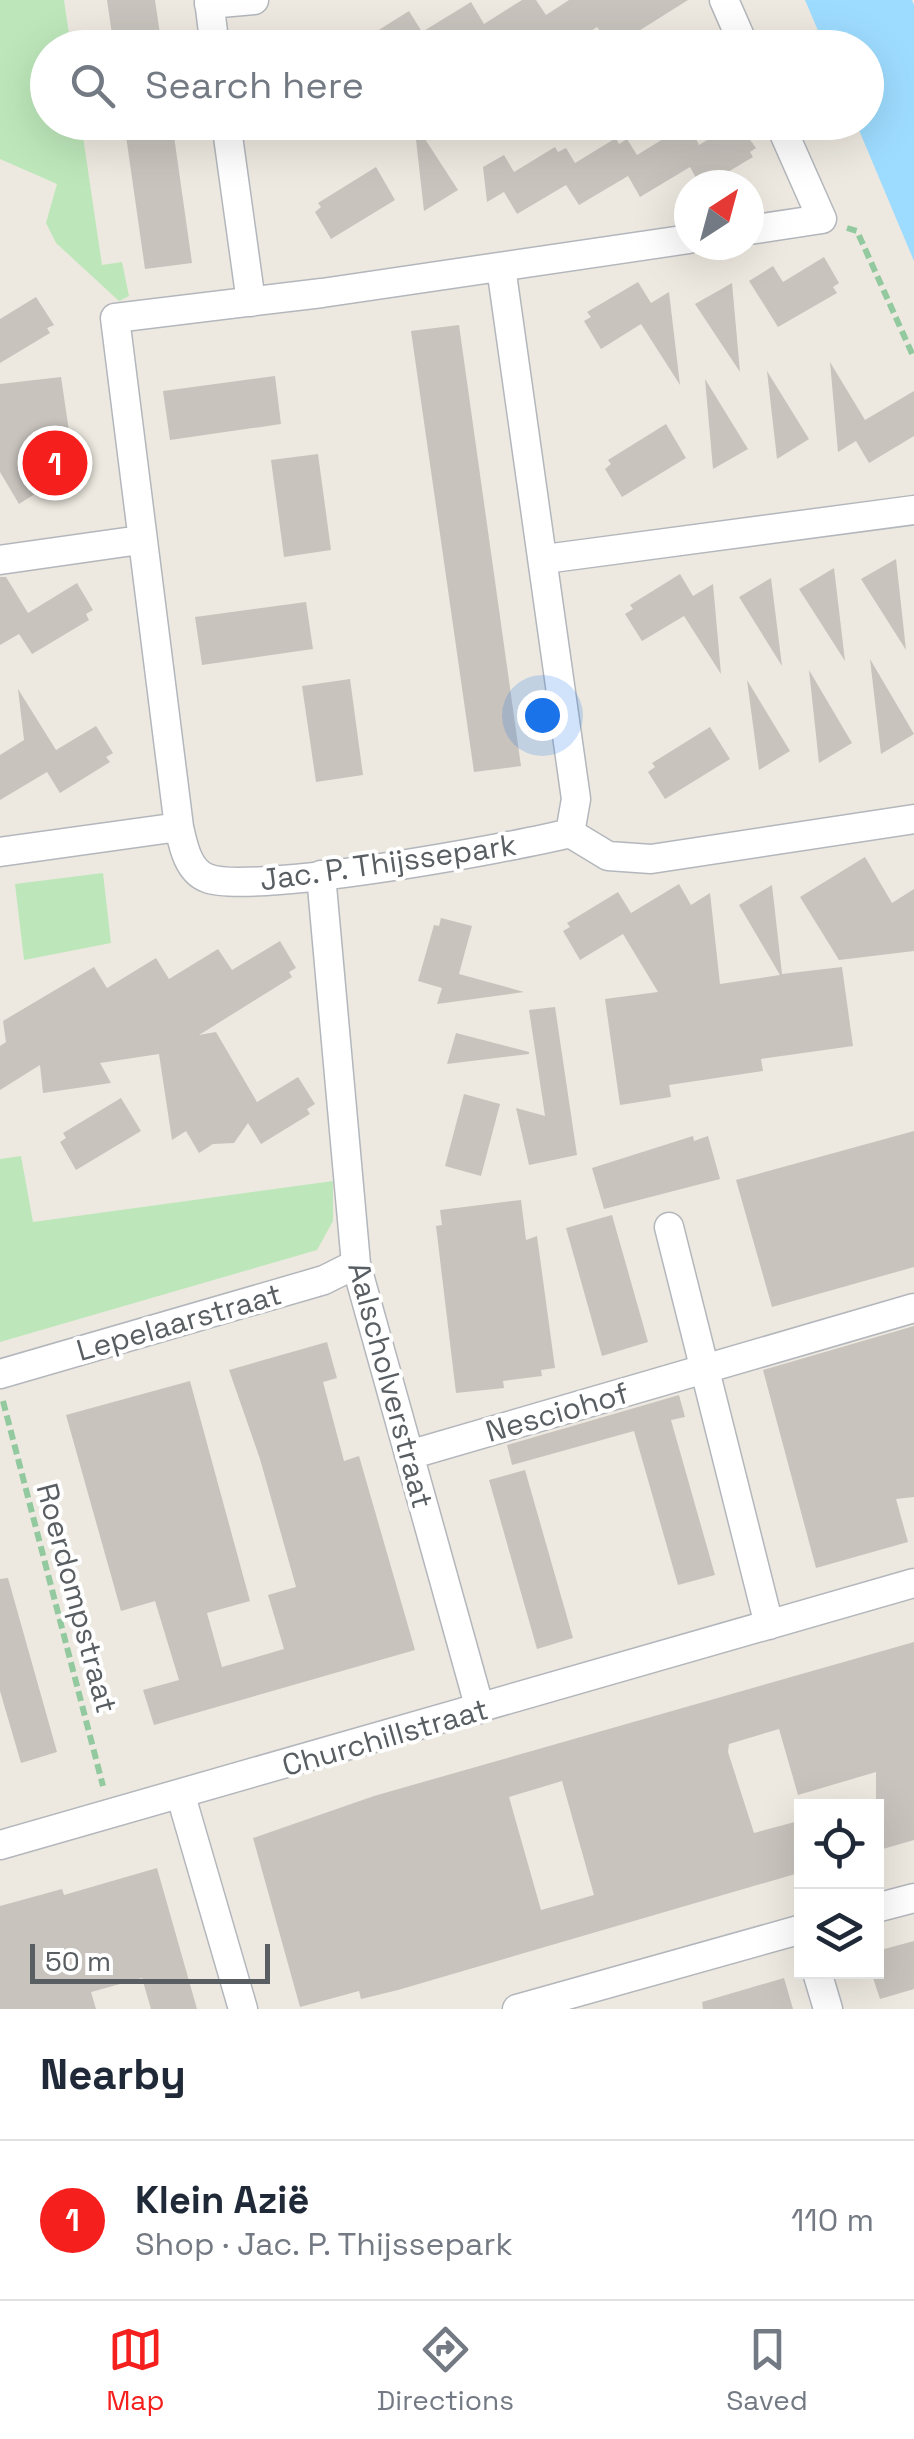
<!DOCTYPE html>
<html lang="en">
<head>
<meta charset="utf-8">
<style>
  :root { --surface:#fff; --page:#f2f2f3; --text:#1f2937; --muted:#747a83; --line:#e0e1e3; --accent:#f51f1e }
  body { margin:0; font-family:"Space Grotesk",sans-serif; background:var(--page); color:var(--text) }
  .controls { position:absolute; right:30px; bottom:30px; display:grid; overflow:hidden; border-radius:0px; box-shadow:0 10px 40px #0002 }
  .controls button { width:90px; height:90px; display:grid; place-items:center; padding:0; border:0; border-bottom:2px solid var(--line); background:var(--surface); color:var(--text); font:50px sans-serif }
  .compass { position:absolute; left:674px; top:170px; width:90px; height:90px; border-radius:50%; background:var(--surface); box-shadow:0 10px 40px #0002; rotate:36deg }
  .scale { position:absolute; left:30px; bottom:25px; width:240px; box-sizing:border-box; padding-left:10px; border:5px solid #595e62; border-top:0; font-size:28px; line-height:35px; white-space:nowrap; color:#595e62; -webkit-text-stroke:8px #fff; paint-order:stroke }
  .you { position:absolute; left:542px; top:715px; width:35px; height:35px; margin:-25px; border:8px solid #fff; border-radius:50%; background:#1a73e8; box-shadow:0 0 0 15px #1a73e833 }
  .badge { display:grid; place-items:center; width:65px; height:65px; border-radius:50%; background:var(--accent); color:#fff; font-size:32px; font-weight:700 }
  .pin { position:absolute; translate:-50% -50%; border:5px solid #fff; box-shadow:0 2px 10px #0006 }
  .list { margin:0; padding:0; list-style:none }
  h2 { display:flex; justify-content:space-between; align-items:center; height:130px; margin:0; padding:0 40px; font-size:42px }
  h2 small { font-size:32px; font-weight:400; color:var(--muted) }
  .list li { display:grid; grid-template-columns:65px 1fr auto; gap:30px; align-items:center; box-sizing:border-box; height:160px; padding:0 40px; border-top:2px solid var(--line) }
  .list b { display:block; font-size:38px; white-space:nowrap }
  .list p { margin:0; font-size:32px; white-space:nowrap; color:var(--muted) }
  .list em { font-size:32px; font-style:normal; color:var(--muted) }
  .icon { flex:none; width:55px; height:55px; fill:none; stroke:currentColor; stroke-width:2; stroke-linecap:round; stroke-linejoin:round }
  .map { position:relative; flex:none; width:914px; height:2009px; overflow:hidden }
  .search { position:absolute; background:var(--surface); box-shadow:0 10px 40px #0002; left:30px; right:30px; top:30px; height:110px; display:flex; align-items:center; gap:25px; box-sizing:border-box; padding:0 35px; border-radius:55px; color:var(--muted); font-size:38px }
  .sheet { height:290px; background:var(--surface) }
  nav { display:flex; justify-content:space-around; align-items:center; box-sizing:border-box; height:140px; border-top:2px solid var(--line); background:var(--surface); font-size:28px; color:var(--muted) }
  nav a { display:grid; justify-items:center; gap:5px }
  nav .on { color:var(--accent) }
  .map>svg:first-child { display:block }
  .green { fill:#bde7ba }
  .water { fill:#9edcff }
  .building { fill:#c8c3bd; fill-rule:evenodd }
  .lines { fill:none; stroke-linecap:round; stroke-linejoin:round }
  .minor-casing { stroke:#b3b7bc; stroke-width:31 }
  .path { stroke:#93c99e; stroke-width:6; stroke-dasharray:10 5; stroke-linecap:butt }
  .minor { stroke:#fff; stroke-width:28 }
  .labels { text-anchor:middle; dominant-baseline:central; stroke-width:8; stroke-linejoin:round; paint-order:stroke }
  .street-label { font-size:30px; fill:#595e62; stroke:#fff }
</style>
</head>
<body>
<div class="map">
<svg width="914" height="2009" viewBox="0 0 914 2009">
  <rect width="100%" height="100%" fill="#ede9e0"/>
  <!-- green -->
  <path class="green" d="M0 0H64L71 47 48 48V122L81 123 102 265 122 262 129 296 119 301 56 243 46 223 57 184 0 159Z
    M103 873 111 943 24 960 15 884Z
    M21 1156 33 1222 333 1181V1221L317 1250 0 1342V1159Z"/>
  <!-- water -->
  <path class="water" d="M805 0H912L914 5V261L856 123 866 122V48L825 47Z"/>
  <!-- building -->
  <path class="building" d="M107 0H155L162 48H114Z
    M522 0H536L546 15 569 0H688L618 44 614 37 607 41 597 27 565 48H544L536 35 516 48H350L409 11 422 32 471 2 484 24Z
    M124 122H172L192 263 145 269Z
    M414 122 458 190 424 211Z
    M737 122 756 148 750 152 753 157 706 185H700L690 167 640 197 628 176 579 205 566 185 517 214 504 192 487 202 483 167 504 155 514 172 555 147 558 152 566 148 575 163 616 138 619 144 627 139 637 155 681 128 687 133 692 131 699 145Z
    M376 167 395 200 331 239 315 212 321 207 318 203Z
    M824 257 839 283 833 287 837 293 778 327 749 281 773 266 783 282Z
    M638 282 651 303 669 292 680 385 641 324 601 349 584 321 591 317 587 312Z
    M732 283 740 372 695 304Z
    M36 297 54 325 47 328 50 333 0 363V319Z
    M459 325 521 766 474 772 411 331Z
    M830 362 865 420 914 391V436L869 463 856 441 838 452Z
    M767 371 809 439 777 459Z
    M275 376 281 424 170 440 163 391Z
    M61 377 69 431 57 438 73 464 66 469 68 473 19 504 0 472V384Z
    M705 379 748 449 713 469Z
    M666 424 686 458 622 497 605 469 611 464 608 460Z
    M318 454 331 550 284 557 271 460Z
    M896 559 906 650 861 579Z
    M834 568 845 661 799 589Z
    M680 574 693 596 713 584 721 674 684 616 642 641 625 614 633 609 630 605Z
    M0 577H6L28 613 77 583 93 610 86 614 89 620 32 654 19 634 0 645Z
    M771 578 782 666 739 597Z
    M306 602 313 649 202 665 195 617Z
    M870 659 914 734 881 754Z
    M809 670 852 743 819 763Z
    M350 679 363 775 316 782 302 686Z
    M747 680 790 751 759 770Z
    M18 689 56 750 96 726 113 753 106 757 110 762 60 793 47 772 0 800V755L24 740Z
    M710 727 730 759 665 799 648 772 655 767 652 763Z
    M865 857 892 903 914 889V951L839 960 800 897Z
    M679 884 691 905 710 893 720 984 780 975 739 905 772 885 782 974 842 967 853 1046 761 1059 763 1071 669 1085 671 1097 620 1105 605 999 658 992 623 934 580 960 563 931 570 927 567 923 618 892 631 913Z
    M441 918 472 926 459 974 524 992 437 1004 442 988 418 981 434 925 439 926Z
    M280 941 296 968 289 972 292 977 199 1035 216 1032 257 1102 298 1077 315 1104 307 1109 310 1114 261 1144 248 1123 234 1143 213 1144 199 1153 186 1131 172 1140 159 1054 100 1063 111 1083 43 1093 40 1065 0 1090V1046L6 1042 3 1021 94 967 107 988 156 958 169 979 218 949 232 970Z
    M555 1007 577 1155 529 1165 516 1108 545 1116 529 1010Z
    M456 1033 529 1052V1054L447 1064Z
    M464 1094 500 1104 481 1176 445 1166Z
    M121 1098 141 1131 76 1170 60 1142 66 1138 63 1133Z
    M914 1131V1267L772 1307 736 1180Z
    M693 1136 694 1141 708 1136 720 1179 604 1209 592 1168Z
    M521 1200 526 1240 537 1236 555 1368 541 1370 542 1376 503 1381 504 1388 456 1393 436 1226 442 1225 440 1210Z
    M612 1215 648 1342 602 1356 566 1228Z
    M914 1326V1497L896 1499 908 1542 816 1568 763 1370Z
    M327 1342 337 1378 323 1382 344 1461 359 1456 415 1650 154 1725 143 1690 179 1680 155 1601 121 1611 66 1415 190 1381 250 1601 207 1613 222 1667 284 1649 268 1595 296 1587 260 1459 229 1370Z
    M679 1395 685 1417 671 1420 715 1575 678 1585 634 1431 512 1465 507 1445Z
    M525 1470 573 1638 537 1649 489 1480Z
    M8 1578 57 1752 21 1763 0 1691V1579Z
    M914 1642V1840L876 1851V1772L798 1795 779 1729 729 1744 728 1752 754 1833 802 1820V1872L398 1990 361 1999 359 1991 300 2007 253 1838 374 1796ZM562 1781 594 1895 541 1910 509 1797Z
    M157 1868 197 2009H151L142 1978 91 1992 96 2009H0V1906L62 1889 64 1895Z
    M914 1941V1989L880 1999 871 1972H883L877 1951Z
    M784 1978 793 2009H703L702 2002Z"/>
  <g class="lines">
    <!-- minor casing -->
    <g class="minor-casing">
      <path id="minor" d="M209 0 215 48
        M724 0 745 48
        M209 4 254 0
        M226 122 251 302
        M749 230 822 219 779 122
        M689 239 322 293 115 318 179 827C183 845 188 871 207 878 250 896 515 847 570 833L608 856 651 859 914 819
        M501 267 576 799 570 833
        M545 559 914 510
        M0 560 140 540
        M0 852 179 827
        M321 875 356 1264 480 1709
        M669 1227 769 1625
        M0 1374 324 1280 356 1264
        M409 1455 914 1308
        M181 1796 243 2009
        M0 1845 914 1583
        M876 1908 914 1898
        M817 1972 828 2009
        M517 2009 802 1929"/>
    </g>
    <!-- path -->
    <path class="path" d="M847 228 857 231 914 358
      M3 1401 103 1786"/>
    <!-- minor -->
    <use href="#minor" class="minor"/>
  </g>
  <g class="labels">
    <!-- street labels -->
    <g class="street-label">
      <text transform="translate(388 862) rotate(-8)">Jac. P. Thijssepark</text>
      <text transform="translate(179 1322) rotate(-16)">Lepelaarstraat</text>
      <text transform="translate(391 1385) rotate(75)">Aalscholverstraat</text>
      <text transform="translate(557 1412) rotate(-16)">Nesciohof</text>
      <text transform="translate(77 1598) rotate(75)">Roerdompstraat</text>
      <text transform="translate(385 1737) rotate(-16)">Churchillstraat</text>
    </g>
  </g>
</svg>
<div class="controls">
<button><svg class="icon" aria-label="locate" viewBox="0 0 24 24"><circle cx="12" cy="12" r="6"/><path d="M12 2v4M12 18v4M2 12h4M18 12h4"/></svg></button>
<button><svg class="icon" aria-label="layers" viewBox="0 0 24 24"><path d="M12 4l9 5-9 5-9-5zM3 14l9 5 9-5"/></svg></button>
</div>
<svg class="compass" viewBox="-18 -18 36 36"><path d="M0-13l5 13h-10z" fill="#e53935"/><path d="M0 13l5-13h-10z" fill="#747a83"/></svg>
<div class="scale">50 m</div>
<div class="you"></div>
<div class="pin badge" style="left:55px;top:463px">1</div>
<div class="search"><svg class="icon" aria-label="search" viewBox="0 0 24 24"><circle cx="10" cy="10" r="6"/><path d="M15 15l6 6"/></svg>Search here</div>
</div>
<section class="sheet">
<h2>Nearby<small></small></h2>
<ul class="list">
<li><span class="badge">1</span><div><b>Klein Azië</b><p>Shop · Jac. P. Thijssepark</p></div><em>110 m</em></li>
</ul>
</section>
<nav>
<a class="on"><svg class="icon" aria-label="map" viewBox="0 0 24 24"><path d="M3 6l6-2 6 2 6-2v14l-6 2-6-2-6 2zM9 4v14M15 6v14"/></svg>Map</a>
<a><svg class="icon" aria-label="directions" viewBox="0 0 24 24"><path d="M12 3l9 9-9 9-9-9zM9 14v-3h6M13 9l2 2-2 2"/></svg>Directions</a>
<a><svg class="icon" aria-label="saved" viewBox="0 0 24 24"><path d="M7 4h10v16l-5-4-5 4z"/></svg>Saved</a>
</nav>
</body>
</html>
